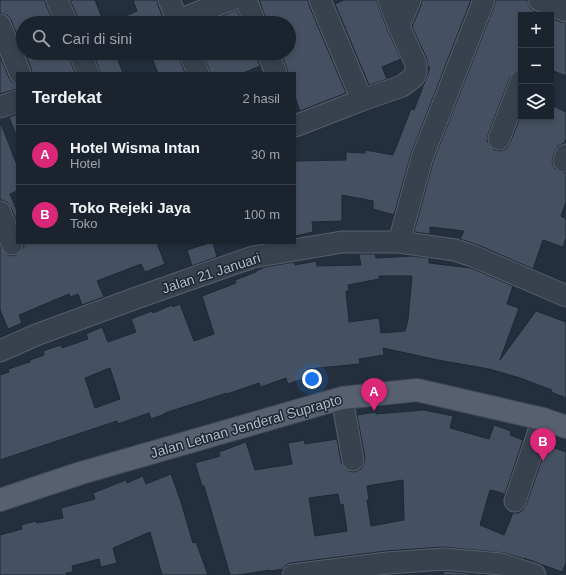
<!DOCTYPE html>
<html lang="id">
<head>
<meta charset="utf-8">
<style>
  :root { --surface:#1b232e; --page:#242b36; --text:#f1f3f6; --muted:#a0a4aa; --line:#39404a; --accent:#db2777 }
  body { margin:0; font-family:Helvetica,sans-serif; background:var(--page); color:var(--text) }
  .controls { position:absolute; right:12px; top:12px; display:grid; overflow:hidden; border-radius:0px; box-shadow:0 2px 6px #0003 }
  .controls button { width:36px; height:36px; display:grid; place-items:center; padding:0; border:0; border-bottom:1px solid var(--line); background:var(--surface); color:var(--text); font:20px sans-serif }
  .you { position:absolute; left:312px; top:379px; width:14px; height:14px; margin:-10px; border:3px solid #fff; border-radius:50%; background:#1a73e8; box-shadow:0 0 0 6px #1a73e833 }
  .badge { display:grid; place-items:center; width:26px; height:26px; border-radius:50%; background:var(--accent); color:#fff; font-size:13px; font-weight:700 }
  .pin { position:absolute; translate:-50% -33px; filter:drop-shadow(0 1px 2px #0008) }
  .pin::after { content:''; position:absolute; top:21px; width:14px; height:12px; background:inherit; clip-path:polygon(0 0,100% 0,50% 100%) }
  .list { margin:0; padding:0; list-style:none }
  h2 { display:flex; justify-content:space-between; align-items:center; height:52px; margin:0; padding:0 16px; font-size:17px }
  h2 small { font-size:13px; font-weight:400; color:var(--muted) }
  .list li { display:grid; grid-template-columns:26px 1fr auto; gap:12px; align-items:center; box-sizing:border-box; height:60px; padding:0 16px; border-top:1px solid var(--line) }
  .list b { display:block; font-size:15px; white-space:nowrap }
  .list p { margin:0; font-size:13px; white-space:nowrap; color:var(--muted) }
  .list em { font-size:13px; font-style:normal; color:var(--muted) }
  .icon { flex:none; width:22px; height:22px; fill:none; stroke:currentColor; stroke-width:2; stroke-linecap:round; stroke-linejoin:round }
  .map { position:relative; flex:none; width:566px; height:575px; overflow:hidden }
  .search { position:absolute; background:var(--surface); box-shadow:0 2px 6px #0003; left:16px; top:16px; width:280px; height:44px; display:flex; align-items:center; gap:10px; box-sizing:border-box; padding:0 14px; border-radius:22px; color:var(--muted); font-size:15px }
  .panel { position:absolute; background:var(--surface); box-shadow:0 2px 6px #0003; left:16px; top:72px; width:280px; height:172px; border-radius:0px }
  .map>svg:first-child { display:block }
  .building { fill:#455162; stroke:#1f2835; fill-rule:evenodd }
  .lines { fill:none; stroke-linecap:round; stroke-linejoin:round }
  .minor-casing { stroke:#565f6c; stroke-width:23 }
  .major-casing { stroke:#414a57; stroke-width:24 }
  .minor { stroke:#38414e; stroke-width:21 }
  .major { stroke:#56606e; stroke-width:22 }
  .labels { text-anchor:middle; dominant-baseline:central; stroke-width:3; stroke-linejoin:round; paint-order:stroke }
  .street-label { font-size:14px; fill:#b4bcc9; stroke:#1d2633 }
</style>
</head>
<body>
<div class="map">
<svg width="566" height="575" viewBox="0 0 566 575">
  <rect width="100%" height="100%" fill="#242f3e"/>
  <!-- building -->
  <path class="building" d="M0 0H45L46 5 54 23H23V49L11 20 7 15 0 13Z
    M70 0H95L104 23H79L78 18Z
    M133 0H157L158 5 162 15 159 22 110 23 137 11Z
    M259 0H308L309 5 346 93 300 111 295 97V73H288L287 69 281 53H289V23H267L266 19Z
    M344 0H377L378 4 388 31 401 59 382 67 387 79 369 85 335 4Z
    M422 0H471L411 154 394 215 373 209V201L342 195V221L312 222 313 232 295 236V161L346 160V152L365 153V150L393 155 411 109 414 110 427 76 430 67H428L427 59 412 27 421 5Z
    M496 0H527L530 8 534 11 544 15H521V69L514 72 510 77 488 135 487 141 490 146 494 150 501 151 507 148 510 143 521 115V117H551V105L566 112V140L564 143 558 146 555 151 553 157 552 163 555 169 561 172 566 173V202L561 216 566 219V238L563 247 543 240 533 269 478 245 460 239 464 231 430 227V234L414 232 433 162 495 4Z
    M237 9 242 23H204L234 11Z
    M551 18 561 22 566 23V76L551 70Z
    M25 53H68L69 57 75 73H32L31 68Z
    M93 53H115L123 73H100L99 69Z
    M150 53H178L179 57 185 73H158Z
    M203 53H256L257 57 260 66 243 73H210L209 69Z
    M0 56 9 78 12 82 17 84V89L13 90 0 94Z
    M17 114V135H16L9 117Z
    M0 124H1L17 165V191L10 194 17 211V223L11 208 8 203 2 200H0Z
    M24 243H157L165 264 145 272 141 264 97 281 104 297 82 305 78 294 71 297 69 294 19 315 22 323 8 329 0 310V246L5 253 10 256 16 255 21 251 24 246Z
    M209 243H213L217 257 192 266 187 250Z
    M362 254H375L376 258 412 256 429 258V263L471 268 513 286 507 304 519 308 500 360 536 311 566 322V398L551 392 552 390 520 378 489 369 438 360 383 348 384 355 359 359 360 364 308 369 311 376 288 384 286 378 261 387 259 383 227 394V393L165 413V414L151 419 149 413 118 424 117 421 0 460V375L9 372 8 369 30 362V360L44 355 43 351 61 345 62 348 88 339 86 334 102 327 108 342 136 332 131 319 152 311 153 313 172 305 173 307 180 304 194 341 214 334 202 296 236 283 235 280 256 272V271L265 267 294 262 295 265 316 261 317 266 361 265 359 255ZM379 276H412L408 320 405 331 381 333 379 318 349 322 346 291H349L348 285 379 279ZM110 368 120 399 95 408 85 378Z
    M424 410 453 416 450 428 489 439 494 425 511 431 510 435 523 440 505 494 492 490V491L490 490 480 525 504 535 513 513H518L523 510 526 505 547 445 566 452V563L562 572 524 558V559L505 553 443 547 386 551 291 563 286 565 283 569 270 571V570L238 575H230L204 486H202L195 463 220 456 219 452 246 442 255 470 292 464 288 443 304 440 305 444 337 439 341 462 344 467 349 471 355 472 361 469 364 464 365 458 357 415 376 412V414ZM403 480 404 520 371 526 367 500H369L367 486ZM338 494 340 505 343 504 347 531 315 536 309 498Z
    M171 474 181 502 193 543 196 542 208 575H162L150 532 113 548 117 563 101 567 99 559 72 566 73 572 66 573 67 575H0V535L22 529 21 525 36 521 37 523 63 518 61 508 95 499 93 493 126 480 127 483 143 476 146 484Z
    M444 571 489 575H443Z"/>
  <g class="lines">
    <!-- minor casing -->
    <g class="minor-casing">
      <path id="minor" d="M57 0 67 23
        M169 0 179 23
        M246 0 255 23
        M320 0 362 100
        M539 0 566 11
        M171 23 230 0
        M0 25 20 73
        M399 27 410 0
        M80 53 88 73
        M190 53 198 73
        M268 53 276 73
        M0 107 17 101
        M295 126 362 100 402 86 414 77 416 72V64L399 27 389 0
        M499 139 521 81
        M564 161 566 155
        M0 212 12 244
        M399 242 422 158 484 0
        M0 351 36 335 139 297 253 257 342 242H399L455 250 473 256 566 296
        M342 398 353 460
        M515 501 543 419
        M293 575 387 563 444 559 501 564 535 575"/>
    </g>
    <!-- major casing -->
    <g class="major-casing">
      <path id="major" d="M0 500 81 473 342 398 417 390 543 419 566 427"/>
    </g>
    <!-- minor -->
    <use href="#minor" class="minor"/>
    <!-- major -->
    <use href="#major" class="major"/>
  </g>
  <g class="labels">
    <!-- street labels -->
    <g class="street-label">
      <text transform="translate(211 273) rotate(-18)">Jalan 21 Januari</text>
      <text transform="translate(246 426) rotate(-16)">Jalan Letnan Jenderal Suprapto</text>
    </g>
  </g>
</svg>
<div class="controls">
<button>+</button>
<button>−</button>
<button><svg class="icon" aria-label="layers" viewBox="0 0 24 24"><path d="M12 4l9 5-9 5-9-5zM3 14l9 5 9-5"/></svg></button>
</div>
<div class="you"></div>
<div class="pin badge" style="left:374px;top:411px">A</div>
<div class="pin badge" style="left:543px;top:461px">B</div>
<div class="search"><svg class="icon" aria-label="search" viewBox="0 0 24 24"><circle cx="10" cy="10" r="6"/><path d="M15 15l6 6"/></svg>Cari di sini</div>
<section class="panel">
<h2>Terdekat<small>2 hasil</small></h2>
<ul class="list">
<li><span class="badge">A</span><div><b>Hotel Wisma Intan</b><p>Hotel</p></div><em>30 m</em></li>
<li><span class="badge">B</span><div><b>Toko Rejeki Jaya</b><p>Toko</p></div><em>100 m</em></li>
</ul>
</section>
</div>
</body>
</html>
